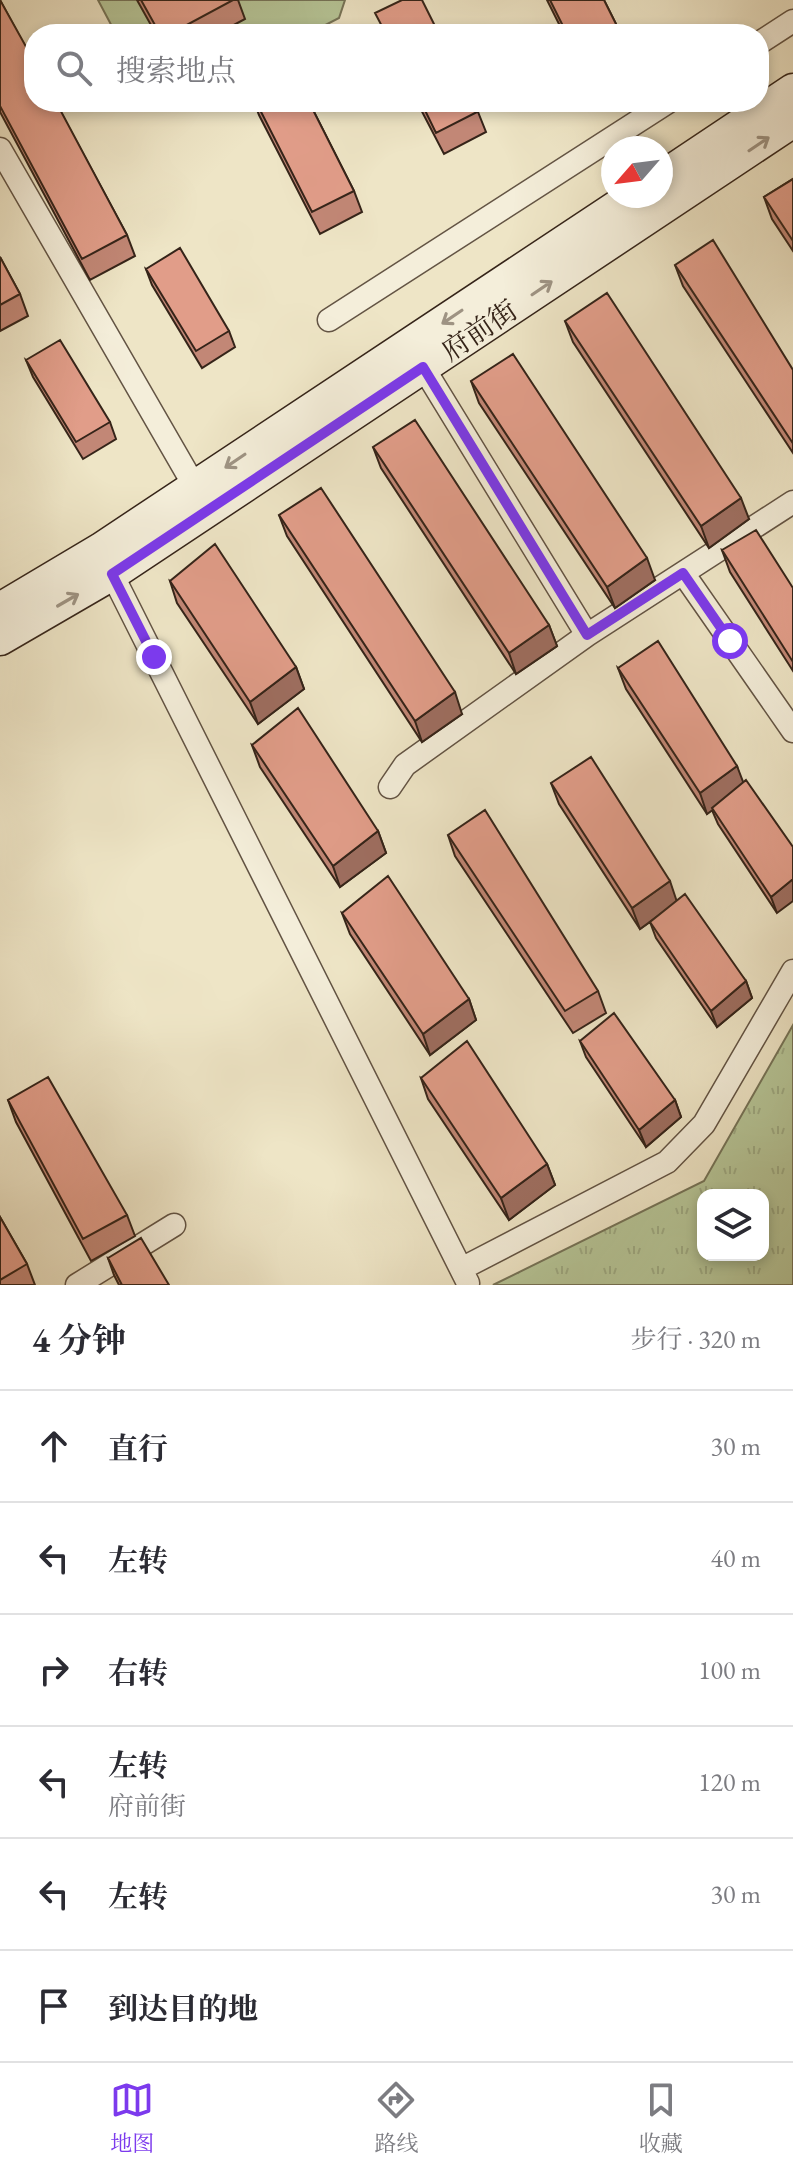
<!DOCTYPE html>
<html lang="zh">
<head>
<meta charset="utf-8">
<style>
  :root { --surface:#fff; --page:#f7f7f7; --text:#2b2b33; --muted:#7c7c81; --line:#e1e1e2; --accent:#7c3aed }
  body { margin:0; font-family:"EB Garamond","Noto Serif SC",serif; background:var(--page); color:var(--text) }
  .controls { position:absolute; right:24px; bottom:24px; display:grid; overflow:hidden; border-radius:16px; box-shadow:0 4px 12px #0003 }
  .controls button { width:72px; height:72px; display:grid; place-items:center; padding:0; border:0; border-bottom:2px solid var(--line); background:var(--surface); color:var(--text); font:40px sans-serif }
  .compass { position:absolute; left:601px; top:136px; width:72px; height:72px; border-radius:50%; background:var(--surface); box-shadow:0 4px 12px #0003; rotate:242deg }
  .stop { position:absolute; width:24px; height:24px; margin:-18px; border:6px solid #7c3aed; border-radius:50%; background:#fff }
  .stop.end { background:#7c3aed; border-color:#fff; box-shadow:0 2px 8px #0008 }
  .list { margin:0; padding:0; list-style:none }
  h2 { display:flex; justify-content:space-between; align-items:center; height:104px; margin:0; padding:0 32px; font-size:34px }
  h2 small { font-size:26px; font-weight:400; color:var(--muted) }
  .list li { display:grid; grid-template-columns:52px 1fr auto; gap:24px; align-items:center; box-sizing:border-box; height:112px; padding:0 32px; border-top:2px solid var(--line) }
  .list b { display:block; font-size:30px; white-space:nowrap }
  .list p { margin:0; font-size:26px; white-space:nowrap; color:var(--muted) }
  .list em { font-size:26px; font-style:normal; color:var(--muted) }
  .icon { flex:none; width:44px; height:44px; fill:none; stroke:currentColor; stroke-width:2; stroke-linecap:round; stroke-linejoin:round }
  .map { position:relative; flex:none; width:793px; height:1285px; overflow:hidden }
  .search { position:absolute; background:var(--surface); box-shadow:0 4px 12px #0003; left:24px; right:24px; top:24px; height:88px; display:flex; align-items:center; gap:20px; box-sizing:border-box; padding:0 28px; border-radius:32px; color:var(--muted); font-size:30px }
  .sheet { height:776px; background:var(--surface) }
  nav { display:flex; justify-content:space-around; align-items:center; box-sizing:border-box; height:112px; border-top:2px solid var(--line); background:var(--surface); font-size:22px; color:var(--muted) }
  nav a { display:grid; justify-items:center; gap:4px }
  nav .on { color:var(--accent) }
  .map>svg:first-child { display:block }
  .grass { fill:url(#grass-tufts); stroke:#767458; stroke-width:2; fill-rule:evenodd }
  .garden { fill:#b6c597; stroke:#767458; stroke-width:2 }
  .lines { fill:none; stroke-linecap:round; stroke-linejoin:round }
  .street-casing { stroke:#635444; stroke-width:25 }
  .secondary-casing { stroke:#352419; stroke-width:35 }
  .street { stroke:#f4eeda; stroke-width:22 }
  .secondary { stroke:#f4eeda; stroke-width:32 }
  .wall { fill:#c28776; stroke:#352419; stroke-width:2 }
  .shaded-wall { fill:#9e6e60; stroke:#352419; stroke-width:2 }
  .building { fill:#e19d89; stroke:#352419; stroke-width:2 }
  .oneway { stroke:#9e9383 }
  .route { stroke:#7c3aed; stroke-width:10 }
  .labels { text-anchor:middle; dominant-baseline:central; stroke-width:6; stroke-linejoin:round; paint-order:stroke }
  .street-label { font-size:28px; fill:#352419; stroke:#f4eeda }
</style>
</head>
<body>
<div class="map">
<svg width="793" height="1285" viewBox="0 0 793 1285">
  <defs>
    <pattern id="grass-tufts" width="24" height="20" patternUnits="userSpaceOnUse" patternTransform="scale(2)"><rect width="24" height="20" fill="#b6c597"/><path d="M3 7l-1-3M5 7V3M7 7l1-3M15 17l-1-3M17 17v-4M19 17l1-3" fill="none" stroke="#9da982"/></pattern>
  </defs>
  <rect width="100%" height="100%" fill="#eee5c6"/>
  <filter id="stains"><feTurbulence type="fractalNoise" baseFrequency=".0025" numOctaves="4"/><feColorMatrix values="0 0 0 0 .2 0 0 0 0 .09 0 0 0 0 .02 0 0 0 .5 -.17"/></filter>
  <radialGradient id="worn" r=".72"><stop offset=".6" stop-color="#630" stop-opacity="0"/><stop offset="1" stop-color="#630" stop-opacity=".3"/></radialGradient>
  <!-- grass -->
  <path class="grass" d="M793 1025V1285H493L704 1181ZM703 1195H763V1255H703Z"/>
  <!-- garden -->
  <path class="garden" d="M98 0H345L339 18 308 34H116Z"/>
  <g class="lines">
    <!-- street casing -->
    <g class="street-casing">
      <path id="street" d="M759 43 793 21
        M0 149 195 487
        M329 320 668 102
        M683 573 793 731
        M112 574 468 1283
        M587 635 793 502
        M390 787 405 765 587 635 423 367
        M461 1269 667 1162 704 1124 793 971
        M77 1285 174 1225"/>
    </g>
    <!-- secondary casing -->
    <g class="secondary-casing">
      <path id="secondary" d="M661 178 793 90
        M0 609 101 549 633 196
        M0 639 112 574 793 121"/>
    </g>
    <!-- street -->
    <use href="#street" class="street"/>
    <!-- secondary -->
    <use href="#secondary" class="secondary"/>
  </g>
  <!-- wall -->
  <path class="wall" d="M0 0 127 235 135 256 90 280 0 112Z
    M137 0H238L245 19 217 34H156Z
    M547 0H604L621 34H564Z
    M254 102H309L354 191 362 212 320 234 259 115Z
    M417 102H474L486 132 444 154Z
    M793 179V251L772 219 764 197Z
    M0 257 20 294 28 316 0 331Z
    M675 265 793 370V453L683 286Z
    M146 269 229 331 235 347 202 368 152 285Z
    M565 321 749 519 709 548 573 342Z
    M26 360 110 422 116 439 83 459 33 377Z
    M471 381 655 580 615 608 479 403Z
    M373 447 549 625 557 646 516 674 381 468Z
    M279 515 462 714 422 742 287 536Z
    M722 550 793 588V671L730 572Z
    M170 581 296 667 304 689 258 724 177 603Z
    M618 668 737 766 777 913 718 824 712 810 707 814 626 689Z
    M252 745 378 831 386 853 340 887 260 767Z
    M551 783 677 901 746 981 752 998 717 1027 656 938 650 922 640 929 559 804Z
    M448 835 598 991 606 1013 573 1033 455 856Z
    M342 913 469 999 476 1020 430 1055 350 934Z
    M580 1041 675 1100 681 1117 646 1147 586 1057Z
    M421 1078 547 1164 555 1185 509 1220 428 1099Z
    M8 1100 127 1215 135 1236 91 1261 16 1122Z
    M0 1217 27 1264 35 1285H0Z
    M108 1258 169 1285H119L114 1275Z"/>
  <!-- shaded-wall -->
  <path class="shaded-wall" d="M741 498 749 519 709 548 701 526Z
    M647 558 655 580 615 608 607 587Z
    M549 625 557 646 516 674 509 653Z
    M296 667 304 689 258 724 250 702Z
    M455 692 462 714 422 742 415 721Z
    M737 766 745 787 707 814 700 793Z
    M378 831 386 853 340 887 333 866Z
    M793 879V901L777 913 771 897Z
    M670 881 677 902 640 929 632 908Z
    M746 981 752 998 717 1027 711 1011Z
    M469 999 476 1020 430 1055 423 1034Z
    M675 1100 681 1117 646 1147 639 1130Z
    M547 1164 555 1185 509 1220 501 1198Z"/>
  <!-- building -->
  <path class="building" d="M0 0 34 61V102H56L127 235 82 259 0 106Z
    M141 0H233L170 34H160Z
    M402 0H422L439 34H386L375 13Z
    M550 0H604L621 34H567Z
    M256 102H309L354 191 312 212Z
    M421 102H474L479 111 436 133Z
    M793 179V241L764 197Z
    M713 240 793 370V441L792 442 675 265Z
    M180 248 229 331 196 351 146 269Z
    M0 257 20 294 0 305Z
    M607 293 741 498 701 526 565 321Z
    M60 340 110 422 76 442 26 360Z
    M513 354 647 558 607 587 471 381Z
    M415 420 549 625 509 653 373 447Z
    M321 488 455 692 415 721 279 515Z
    M756 530 793 588V662L722 550Z
    M215 544 296 667 250 702 170 581Z
    M658 641 737 766 700 793 618 668Z
    M298 708 378 831 333 866 252 745Z
    M591 757 670 881 632 908 551 783Z
    M746 780 793 847V879L771 897 712 808Z
    M485 810 598 991 565 1011 448 835Z
    M388 876 469 999 423 1034 342 913Z
    M685 894 746 981 711 1011 650 922Z
    M614 1013 675 1100 639 1130 580 1041Z
    M467 1041 547 1164 501 1198 421 1078Z
    M48 1077 127 1215 83 1239 8 1100Z
    M0 1217 27 1264 0 1280Z
    M141 1238 169 1285H122L108 1258Z"/>
  <!-- one-way arrows -->
  <defs><path id="oneway-shaft" d="M-6 0H5M1.5-3L5.5 0L1.5 3" fill="none" stroke-width="1.6" stroke-linecap="round" stroke-linejoin="round" transform="scale(2)"/></defs>
  <g class="oneway">
    <use href="#oneway-shaft" transform="translate(759 144) rotate(-34)"/>
    <use href="#oneway-shaft" transform="translate(542 288) rotate(-34)"/>
    <use href="#oneway-shaft" transform="translate(452 317) rotate(146)"/>
    <use href="#oneway-shaft" transform="translate(235 461) rotate(146)"/>
    <use href="#oneway-shaft" transform="translate(68 600) rotate(-30)"/>
  </g>
  <g class="lines">
    <!-- route -->
    <path class="route" d="M154 657 112 574 423 367 587 635 683 573 730 641"/>
  </g>
  <g class="labels">
    <!-- street labels -->
    <g class="street-label">
      <text transform="translate(479 330) rotate(-34)">府前街</text>
    </g>
  </g>
  <rect width="100%" height="100%" filter="url(#stains)"/>
  <rect width="100%" height="100%" fill="url(#worn)"/>
</svg>
<div class="controls">
<button><svg class="icon" aria-label="layers" viewBox="0 0 24 24"><path d="M12 4l9 5-9 5-9-5zM3 14l9 5 9-5"/></svg></button>
</div>
<svg class="compass" viewBox="-18 -18 36 36"><path d="M0-13l5 13h-10z" fill="#e53935"/><path d="M0 13l5-13h-10z" fill="#7c7c81"/></svg>
<div class="stop" style="left:730px;top:641px"></div>
<div class="stop end" style="left:154px;top:657px"></div>
<div class="search"><svg class="icon" aria-label="search" viewBox="0 0 24 24"><circle cx="10" cy="10" r="6"/><path d="M15 15l6 6"/></svg>搜索地点</div>
</div>
<section class="sheet">
<h2>4 分钟<small>步行 · 320 m</small></h2>
<ul class="list">
<li><svg class="icon" aria-label="ahead" viewBox="0 0 24 24"><path d="M12 20V5M6 11l6-6 6 6"/></svg><div><b>直行</b></div><em>30 m</em></li>
<li><svg class="icon" aria-label="left" viewBox="0 0 24 24"><path d="M17 20v-9H6M10 6l-5 5 5 5"/></svg><div><b>左转</b></div><em>40 m</em></li>
<li><svg class="icon" aria-label="right" viewBox="0 0 24 24"><path d="M7 20v-9h11M14 6l5 5-5 5"/></svg><div><b>右转</b></div><em>100 m</em></li>
<li><svg class="icon" aria-label="left" viewBox="0 0 24 24"><path d="M17 20v-9H6M10 6l-5 5 5 5"/></svg><div><b>左转</b><p>府前街</p></div><em>120 m</em></li>
<li><svg class="icon" aria-label="left" viewBox="0 0 24 24"><path d="M17 20v-9H6M10 6l-5 5 5 5"/></svg><div><b>左转</b></div><em>30 m</em></li>
<li><svg class="icon" aria-label="arrive" viewBox="0 0 24 24"><path d="M6 21V4h12l-3 4 3 4H6"/></svg><div><b>到达目的地</b></div></li>
</ul>
</section>
<nav>
<a class="on"><svg class="icon" aria-label="map" viewBox="0 0 24 24"><path d="M3 6l6-2 6 2 6-2v14l-6 2-6-2-6 2zM9 4v14M15 6v14"/></svg>地图</a>
<a><svg class="icon" aria-label="directions" viewBox="0 0 24 24"><path d="M12 3l9 9-9 9-9-9zM9 14v-3h6M13 9l2 2-2 2"/></svg>路线</a>
<a><svg class="icon" aria-label="saved" viewBox="0 0 24 24"><path d="M7 4h10v16l-5-4-5 4z"/></svg>收藏</a>
</nav>
</body>
</html>
